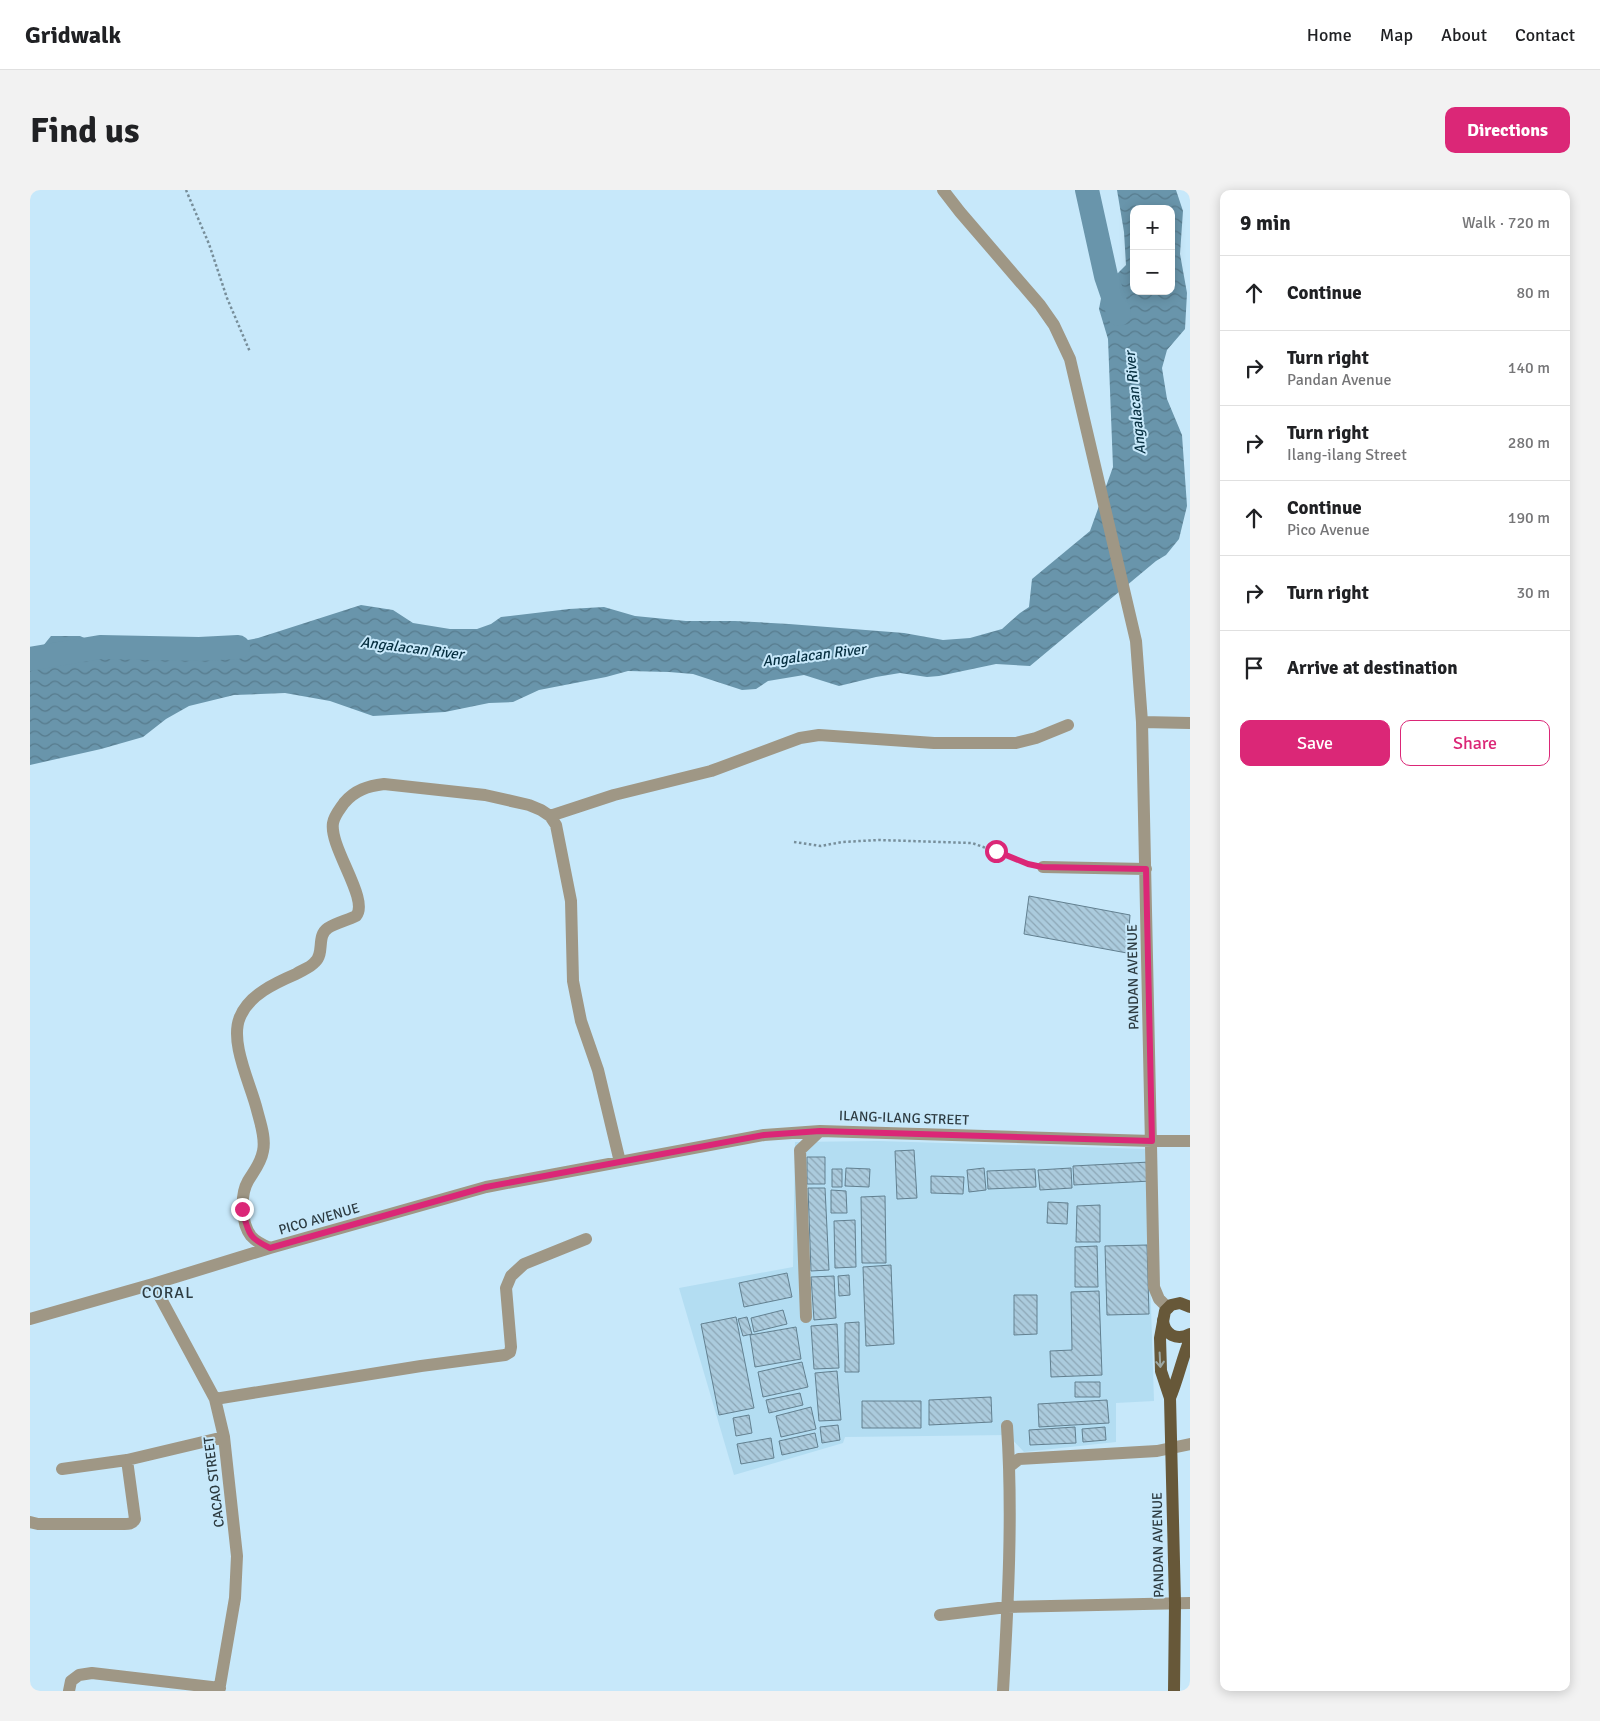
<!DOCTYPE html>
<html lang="en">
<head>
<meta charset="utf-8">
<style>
  :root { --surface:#fff; --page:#f2f2f2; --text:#202124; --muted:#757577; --line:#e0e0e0; --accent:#db2777 }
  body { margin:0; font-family:Signika,sans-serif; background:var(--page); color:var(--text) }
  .controls { position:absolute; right:15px; top:15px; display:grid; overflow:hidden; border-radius:10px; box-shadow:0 2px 12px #0003 }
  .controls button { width:45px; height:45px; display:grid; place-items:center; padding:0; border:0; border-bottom:1px solid var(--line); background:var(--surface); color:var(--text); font:25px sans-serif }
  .stop { position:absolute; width:15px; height:15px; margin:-11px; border:4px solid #db2777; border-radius:50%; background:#fff }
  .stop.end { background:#db2777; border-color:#fff; box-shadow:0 1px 5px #0008 }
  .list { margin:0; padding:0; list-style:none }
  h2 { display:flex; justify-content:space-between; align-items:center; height:65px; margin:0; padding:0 20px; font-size:21px }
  h2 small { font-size:16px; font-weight:400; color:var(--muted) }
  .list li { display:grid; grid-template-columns:32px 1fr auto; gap:15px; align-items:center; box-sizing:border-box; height:75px; padding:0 20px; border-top:1px solid var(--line) }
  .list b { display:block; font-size:19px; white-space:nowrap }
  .list p { margin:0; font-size:16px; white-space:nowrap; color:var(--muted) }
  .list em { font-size:16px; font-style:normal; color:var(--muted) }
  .actions { display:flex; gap:10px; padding:15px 20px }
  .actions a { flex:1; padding:11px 0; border:1px solid var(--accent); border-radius:10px; text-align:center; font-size:18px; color:var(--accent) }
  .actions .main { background:var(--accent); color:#fff }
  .icon { flex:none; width:28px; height:28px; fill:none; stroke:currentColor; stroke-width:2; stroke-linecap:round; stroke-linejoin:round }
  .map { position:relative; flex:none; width:1160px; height:1501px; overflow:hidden; border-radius:10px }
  header { display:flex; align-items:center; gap:30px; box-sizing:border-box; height:70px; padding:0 25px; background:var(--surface); border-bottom:1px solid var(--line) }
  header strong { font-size:24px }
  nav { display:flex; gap:28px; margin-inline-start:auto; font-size:18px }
  .intro { display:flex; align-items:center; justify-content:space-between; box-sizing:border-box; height:120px; padding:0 30px }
  h1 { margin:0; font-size:35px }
  .button { padding:12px 22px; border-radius:10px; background:var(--accent); color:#fff; font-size:18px; font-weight:700 }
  main { display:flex; gap:30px; padding:0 30px }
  aside { flex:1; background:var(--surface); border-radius:10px; box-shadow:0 2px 12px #0003 }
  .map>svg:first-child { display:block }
  .built { fill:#b3ddf2 }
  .water { fill:url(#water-waves); fill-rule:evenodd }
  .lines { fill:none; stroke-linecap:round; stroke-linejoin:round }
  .river { stroke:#6995ab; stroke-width:24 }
  .building { fill:url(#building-back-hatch); stroke:#628090 }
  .path { stroke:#778e9a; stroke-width:2.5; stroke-dasharray:2.5 2.5; stroke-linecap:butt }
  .minor { stroke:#9f9785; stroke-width:12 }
  .major { stroke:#675839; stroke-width:12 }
  .oneway { stroke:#9ca7a3 }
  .route { stroke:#db2777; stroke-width:6 }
  .labels { text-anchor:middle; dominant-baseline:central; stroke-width:4; stroke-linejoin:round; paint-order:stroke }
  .street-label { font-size:14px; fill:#2d3b41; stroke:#c7e8fa }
  .water-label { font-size:15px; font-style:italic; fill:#062f40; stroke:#c7e8fa }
  .quarter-label { font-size:16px; letter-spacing:1px; fill:#2d3b41; stroke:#c7e8fa }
</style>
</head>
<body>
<header>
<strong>Gridwalk</strong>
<nav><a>Home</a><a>Map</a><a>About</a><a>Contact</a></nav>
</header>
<div class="intro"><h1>Find us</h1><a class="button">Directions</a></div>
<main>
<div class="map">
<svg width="1160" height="1501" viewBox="0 0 1160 1501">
  <defs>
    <pattern id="water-waves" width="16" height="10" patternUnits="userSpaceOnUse" patternTransform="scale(1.25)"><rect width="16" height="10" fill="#6995ab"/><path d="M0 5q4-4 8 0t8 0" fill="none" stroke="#577b8d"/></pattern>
    <pattern id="building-back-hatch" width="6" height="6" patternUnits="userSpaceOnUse" patternTransform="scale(1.25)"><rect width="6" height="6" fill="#abcbdd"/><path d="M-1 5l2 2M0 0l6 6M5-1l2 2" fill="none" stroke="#8ca6b5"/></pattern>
  </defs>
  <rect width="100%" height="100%" fill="#c7e8fa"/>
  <!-- built -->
  <path class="built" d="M848 951 1116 959 1124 1211 1086 1213V1252L994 1262 978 1245 815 1247 813 1253 704 1285 649 1098 763 1077 765 952Z"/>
  <!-- water -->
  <path class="water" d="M1087 0H1146L1153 21 1150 64 1157 103 1155 139 1137 160 1132 178 1137 209 1152 245 1157 316 1149 349 1136 365 1126 371 1000 476 966 474 909 486 897 487 870 483 846 487 809 496 774 485 738 491 726 499 712 500 663 484 639 482 598 481 576 487 509 500 483 512 459 513 415 522 343 526 300 511 255 503 204 505 159 516 136 529 113 547 71 559 0 575V472L21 446H50L81 460 122 455 139 456 154 462 228 448 331 415 363 420 383 433 420 439H447L461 434 471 427 539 419 574 417 605 426 656 431H705L759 434 874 443 913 450 940 448 972 439 990 423 999 417 1002 389 1060 341 1083 277 1078 149 1069 119 1073 98 1096 75 1094 42ZM1104 19H1141V101H1104Z"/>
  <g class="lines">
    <!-- river -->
    <path class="river" d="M1057 0 1076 86 1089 124
      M0 469 70 457 169 459 208 457"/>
  </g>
  <!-- building -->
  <path class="building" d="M999 706 1100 725 1097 763 994 744Z
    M884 960 887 1008 867 1009 865 961Z
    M777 967H795V994H777Z
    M1120 972 1121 991 1044 995 1043 976Z
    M816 978 840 979 839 997 815 996Z
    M954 978 956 1000 939 1002 937 980Z
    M1041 978 1042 998 1010 1000 1008 980Z
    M802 979H812V997H802Z
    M1005 979 1006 997 958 999 957 981Z
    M901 986 934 987 933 1004 901 1003Z
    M778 998H795L799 1080 781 1081Z
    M801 1000 816 1001 817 1023H801Z
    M855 1006 856 1073H832L831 1007Z
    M1018 1012 1038 1013 1037 1034 1017 1033Z
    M1070 1015V1052H1046L1047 1016Z
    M825 1030 826 1077 805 1078 804 1031Z
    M1117 1055 1119 1124 1077 1125 1075 1056Z
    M1067 1056 1068 1097H1045V1057Z
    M861 1075 864 1154 836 1156 833 1077Z
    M757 1083 762 1107 714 1117 709 1093Z
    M819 1085 820 1105 809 1106 808 1086Z
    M804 1086 806 1128 784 1130 781 1087Z
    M1069 1101 1072 1185 1021 1187 1020 1161 1042 1160 1041 1102Z
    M984 1105H1007V1144L984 1145Z
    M753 1120 757 1134 724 1142 721 1128Z
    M706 1127 724 1218 689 1225 671 1134Z
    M717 1127 722 1144 713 1146 708 1129Z
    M829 1132V1182H815V1133Z
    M807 1134 809 1178 784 1179 781 1136Z
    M766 1137 771 1169 725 1177 720 1145Z
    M772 1172 778 1197 733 1207 728 1182Z
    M807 1181 811 1230 789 1231 785 1183Z
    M1045 1192H1070V1207H1045Z
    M770 1203 773 1215 739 1223 736 1210Z
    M961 1207 962 1232 899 1235V1210Z
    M1077 1210 1079 1233 1009 1237 1008 1214Z
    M832 1211H891V1238H832Z
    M781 1217 786 1239 751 1247 746 1226Z
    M719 1225 722 1243 706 1246 703 1228Z
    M808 1235 810 1250 792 1253 790 1237Z
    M1045 1237 1046 1253 1000 1255 999 1240Z
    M1075 1237 1076 1250 1053 1252 1052 1239Z
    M785 1243 788 1257 752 1265 749 1251Z
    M741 1248 744 1268 711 1274 707 1254Z"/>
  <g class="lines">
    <!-- path -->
    <path class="path" d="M156 0 179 54 197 108 220 162
      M764 652 791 656 812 652 849 650 942 653 1001 674"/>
    <!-- minor -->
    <path class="minor" d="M913 0 930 22 1010 115 1024 135 1040 169 1106 451 1112 532 1124 1097 1129 1109 1138 1118
      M1112 532 1160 533
      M520 626 584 605 681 581 770 548 789 545 904 553H986L1006 548 1038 535
      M1013 677 1116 679
      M240 1058C233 1055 226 1052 221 1046 211 1033 210 1005 218 991 224 981 231 973 233 961 236 948 230 932 227 920 221 895 199 852 210 827 219 805 245 793 266 784 272 780 280 778 285 772 295 763 286 746 298 738 306 733 318 730 326 726 340 710 299 657 303 633 304 626 310 619 314 613 325 600 338 596 354 594L455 605 499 615 511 620 520 626 526 635 541 711 543 791 551 831 568 880 590 972
      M123 1094 185 1209 194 1247 207 1366 205 1408 189 1501
      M776 1127 770 960 790 941
      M0 1129 123 1094 240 1058 456 997 734 945 790 941 1122 951H1160
      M185 1209 391 1176 475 1165 480 1162 481 1157 476 1098 481 1086 494 1074 556 1049
      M980 1276 989 1269 1127 1261 1160 1254
      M32 1279 97 1270 194 1247
      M0 1332 8 1334H91C97 1334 102 1335 105 1329L97 1270
      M910 1425 977 1417 1160 1413
      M39 1501 41 1491 49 1485 62 1483 190 1498
      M973 1501C978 1413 983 1324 977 1236"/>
    <!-- major -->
    <path class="major" d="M1133 1130C1134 1145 1147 1151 1160 1144
      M1140 1208C1148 1189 1152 1169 1160 1149
      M1144 1501 1145 1413 1140 1208 1131 1181 1130 1148 1135 1121 1141 1115 1150 1113 1160 1117"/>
  </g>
  <!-- one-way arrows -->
  <defs><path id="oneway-shaft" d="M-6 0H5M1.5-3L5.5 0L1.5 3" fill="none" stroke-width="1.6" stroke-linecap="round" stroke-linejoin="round" transform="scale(1.25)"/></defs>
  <use class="oneway" href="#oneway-shaft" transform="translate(1130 1170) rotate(87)"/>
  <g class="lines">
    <!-- route -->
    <path class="route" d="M212 1019C219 1043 217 1047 240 1058L456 997 734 945 790 941 1122 951 1116 679 1012 677 998 674 966 661"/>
  </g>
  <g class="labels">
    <!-- street labels -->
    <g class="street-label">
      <text transform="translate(1103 787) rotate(-91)">PANDAN AVENUE</text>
      <text transform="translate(874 928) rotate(2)">ILANG-ILANG STREET</text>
      <text transform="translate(289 1029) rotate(-16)">PICO AVENUE</text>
      <text transform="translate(184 1292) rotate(-97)">CACAO STREET</text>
      <text transform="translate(1128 1355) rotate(-91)">PANDAN AVENUE</text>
    </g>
    <!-- water labels -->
    <g class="water-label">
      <text transform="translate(1105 213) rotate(-96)">Angalacan River</text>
      <text transform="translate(382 458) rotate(7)">Angalacan River</text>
      <text transform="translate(784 465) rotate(-7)">Angalacan River</text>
    </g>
    <!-- quarter labels -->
    <g class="quarter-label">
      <text x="138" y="1103">CORAL</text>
    </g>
  </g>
</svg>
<div class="controls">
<button>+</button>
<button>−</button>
</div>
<div class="stop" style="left:966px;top:661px"></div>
<div class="stop end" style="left:212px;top:1019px"></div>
</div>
<aside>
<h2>9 min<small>Walk · 720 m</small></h2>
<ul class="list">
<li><svg class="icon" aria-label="ahead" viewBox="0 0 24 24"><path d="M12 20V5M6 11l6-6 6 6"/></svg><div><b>Continue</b></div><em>80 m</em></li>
<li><svg class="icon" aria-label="right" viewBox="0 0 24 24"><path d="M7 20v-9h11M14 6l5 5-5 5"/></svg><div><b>Turn right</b><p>Pandan Avenue</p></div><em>140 m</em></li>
<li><svg class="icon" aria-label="right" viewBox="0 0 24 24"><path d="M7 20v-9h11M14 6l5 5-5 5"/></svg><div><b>Turn right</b><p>Ilang-ilang Street</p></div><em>280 m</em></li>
<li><svg class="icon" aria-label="ahead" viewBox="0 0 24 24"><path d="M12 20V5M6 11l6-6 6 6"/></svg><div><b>Continue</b><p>Pico Avenue</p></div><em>190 m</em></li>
<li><svg class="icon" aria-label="right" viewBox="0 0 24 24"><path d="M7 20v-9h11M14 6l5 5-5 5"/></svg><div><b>Turn right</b></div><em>30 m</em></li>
<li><svg class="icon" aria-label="arrive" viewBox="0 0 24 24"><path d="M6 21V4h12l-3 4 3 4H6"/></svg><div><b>Arrive at destination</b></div></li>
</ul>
<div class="actions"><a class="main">Save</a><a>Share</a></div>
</aside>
</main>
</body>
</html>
